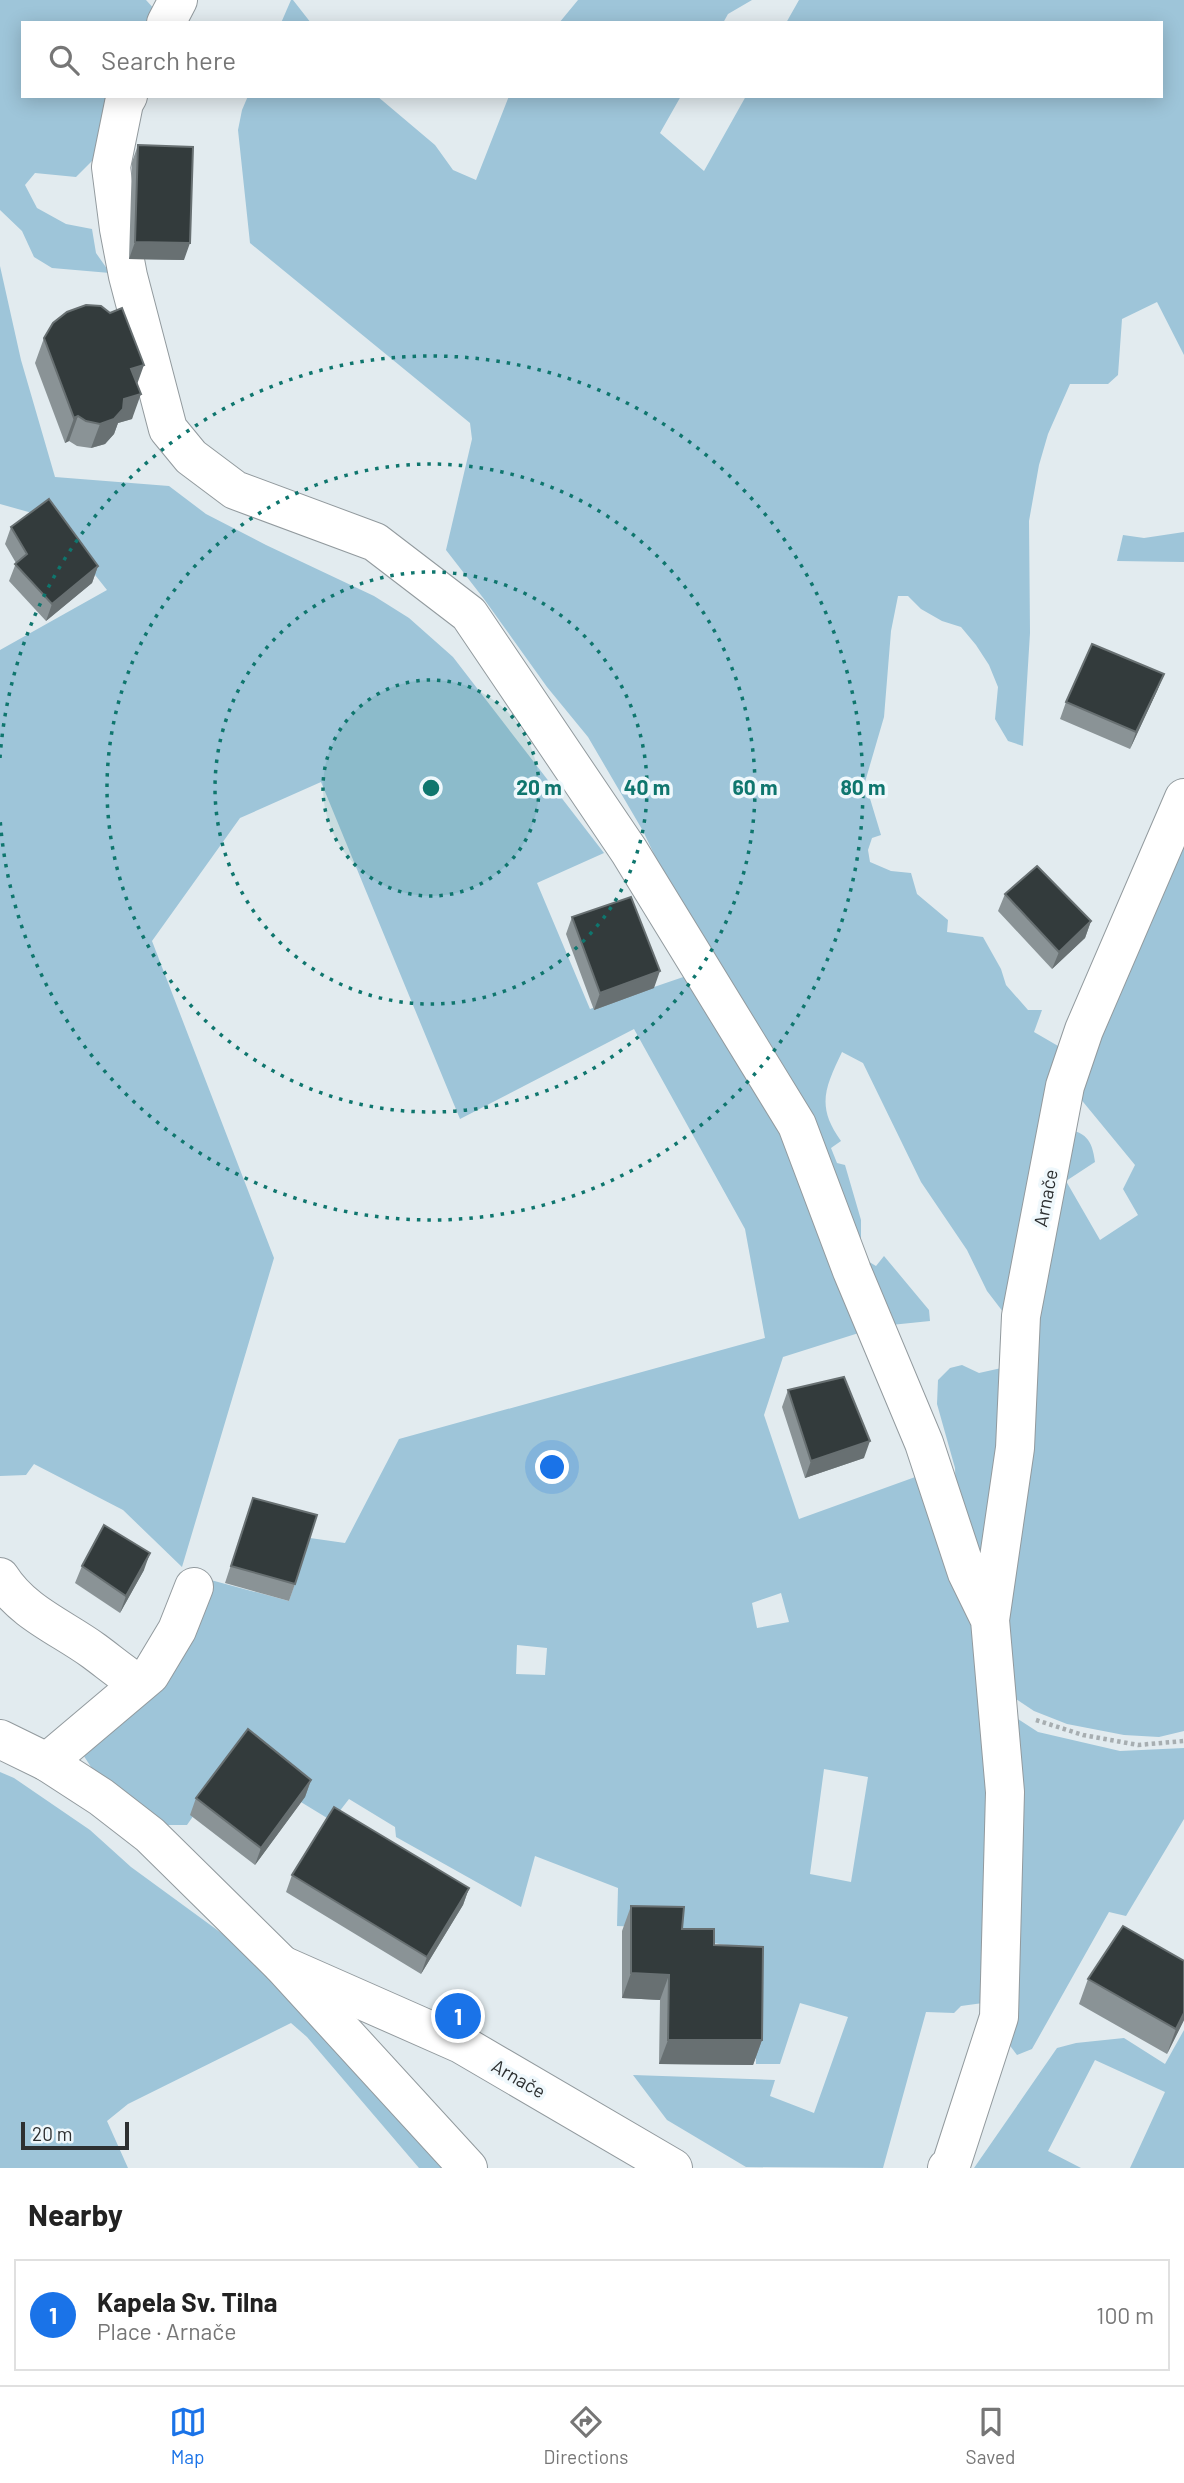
<!DOCTYPE html>
<html lang="en">
<head>
<meta charset="utf-8">
<style>
  :root { --surface:#fff; --page:#f2f2f2; --text:#222; --muted:#767676; --line:#e0e0e0; --accent:#1a73e8 }
  body { margin:0; font-family:Barlow,sans-serif; background:var(--page); color:var(--text) }
  .scale { position:absolute; left:21px; bottom:18px; width:108px; box-sizing:border-box; padding-left:7px; border:4px solid #2d3031; border-top:0; font-size:19px; line-height:24px; white-space:nowrap; color:#2d3031; -webkit-text-stroke:5px #eff8fc; paint-order:stroke }
  .you { position:absolute; left:553px; top:1468px; width:24px; height:24px; margin:-18px; border:5px solid #fff; border-radius:50%; background:#1a73e8; box-shadow:0 0 0 10px #1a73e833 }
  .badge { display:grid; place-items:center; width:46px; height:46px; border-radius:50%; background:var(--accent); color:#fff; font-size:23px; font-weight:700 }
  .pin { position:absolute; translate:-50% -50%; border:4px solid #fff; box-shadow:0 2px 7px #0006 }
  .list { margin:0; padding:0; list-style:none }
  h2 { display:flex; justify-content:space-between; align-items:center; height:91px; margin:0; padding:0 28px; font-size:30px }
  h2 small { font-size:23px; font-weight:400; color:var(--muted) }
  .list li { display:grid; grid-template-columns:46px 1fr auto; gap:21px; align-items:center; box-sizing:border-box; height:112px; margin:0 14px 14px; padding:0 14px; border:2px solid var(--line); border-radius:0px }
  .list b { display:block; font-size:26px; white-space:nowrap }
  .list p { margin:0; font-size:23px; white-space:nowrap; color:var(--muted) }
  .list em { font-size:23px; font-style:normal; color:var(--muted) }
  .icon { flex:none; width:38px; height:38px; fill:none; stroke:currentColor; stroke-width:2; stroke-linecap:round; stroke-linejoin:round }
  .map { position:relative; flex:none; width:1184px; height:2168px; overflow:hidden }
  .search { position:absolute; background:var(--surface); box-shadow:0 4px 18px #0003; left:21px; right:21px; top:21px; height:77px; display:flex; align-items:center; gap:18px; box-sizing:border-box; padding:0 24px; border-radius:0px; color:var(--muted); font-size:26px }
  .sheet { height:217px; background:var(--surface) }
  nav { display:flex; justify-content:space-around; align-items:center; box-sizing:border-box; height:98px; border-top:2px solid var(--line); background:var(--surface); font-size:19px; color:var(--muted) }
  nav a { display:grid; justify-items:center; gap:4px }
  nav .on { color:var(--accent) }
  .map>svg:first-child { display:block }
  .green { fill:#9ec5d9; fill-rule:evenodd }
  .lines { fill:none; stroke-linecap:round; stroke-linejoin:round }
  .minor-casing { stroke:#929a9e; stroke-width:40 }
  .tertiary-casing { stroke:#929a9e; stroke-width:40 }
  .path { stroke:#a7aeb1; stroke-width:4.5; stroke-dasharray:3.5 3.5; stroke-linecap:butt }
  .minor { stroke:#fff; stroke-width:38 }
  .tertiary { stroke:#fff; stroke-width:38 }
  .wall { fill:#8a9396 }
  .shaded-wall { fill:#687072 }
  .building { fill:#333b3c; stroke:#687072; stroke-width:2 }
  .ring { fill:none; stroke:#0f766e; stroke-width:3.5; stroke-dasharray:3.5 7 }
  .labels { text-anchor:middle; dominant-baseline:central; stroke-width:7; stroke-linejoin:round; paint-order:stroke }
  .street-label { font-size:19px; fill:#2d3031; stroke:#eff8fc }
  .centre { fill:#0f766e; stroke:#eff8fc; stroke-width:3.5 }
  .ring-label { font-size:21px; text-anchor:middle; font-weight:bold; fill:#0f766e; stroke:#eff8fc; stroke-width:7; stroke-linejoin:round; paint-order:stroke }
</style>
</head>
<body>
<div class="map">
<svg width="1184" height="2168" viewBox="0 0 1184 2168">
  <rect width="100%" height="100%" fill="#e2ebef"/>
  <!-- green -->
  <path class="green" d="M0 0H146L156 11 154 23H23V96H118L99 154 76 177 35 173 25 185 37 208 66 224 92 229 96 253 110 273 52 268 34 257 22 231 0 210Z
    M291 0H293L311 23H281Z
    M578 0H752L728 14 723 23H559Z
    M799 0H1184V355L1157 302 1122 319 1118 375 1108 384H1070L1048 434 1039 465 1029 521 1030 633 1023 746 1008 741 995 719 998 687 989 665 976 645 961 627 942 621 921 609 908 596H898L891 631 884 717 865 782 881 835 872 838 868 850 870 862 891 871 911 873 917 894 948 920 947 932 983 937 1001 969 1006 985 1028 1010H1042L1034 1032 1065 1050 1010 1321 987 1291 967 1250 921 1182 863 1063 842 1052C825 1088 816 1106 841 1141L831 1148 837 1163 845 1165 861 1220V1257L876 1266 884 1256 929 1310 930 1321 891 1325 681 911 643 831 588 737 547 687 484 599 446 550 472 439 470 423 250 243 238 130 242 110 248 96H377L435 145 453 170 476 180 509 96H681L660 133 704 171 746 96H1161V23H786Z
    M0 266 21 360 55 477 169 486 206 514 266 545 374 596 409 618 453 657 604 853 537 883 590 1009 692 974 765 1089 865 1331 783 1357 764 1415 799 1519 918 1476 983 1655 994 1740 983 2003 961 2006 954 2013 926 2012 883 2168 746 2167 667 2120 633 2075 775 2080 770 2096 814 2113 848 2017 800 2003 780 2064H756L754 1949 706 1942 671 1928 617 1926 618 1888 535 1856 521 1907 396 1837 395 1827 349 1799 332 1821 232 1760 187 1825H166L91 1767 80 1750 207 1579 289 1601 310 1538 345 1543 399 1439 765 1338 745 1229 634 1029 460 1119 321 782 240 818 152 941 274 1258 182 1567 123 1510 34 1464 26 1475 0 1476V650L107 590 50 518 0 504ZM781 1593 789 1622 757 1628 752 1603ZM517 1645 547 1648 545 1675 516 1674ZM824 1769 868 1777 851 1882 810 1874Z
    M1184 532V562L1117 561 1123 535 1144 538Z
    M1184 815V1731L1159 1737 1124 1735 1067 1724 1034 1711 1010 1695 1003 1654 1026 1411 1062 1128C1086 1132 1092 1139 1095 1162L1066 1181 1100 1240 1138 1215 1123 1189 1135 1165 1070 1086Z
    M962 1365 979 1373 1006 1367 994 1535 972 1566 956 1493 955 1468 937 1404 938 1380 950 1368Z
    M1010 1714 1038 1732 1120 1751 1184 1748V1819L1126 1916 1109 1912 1032 2049 1017 2055 1008 2043Z
    M0 1772 14 1778 90 1830 131 1867 235 1943 454 2168H419L307 2037 291 2023 128 2104 107 2121 128 2168H0Z
    M1184 2030V2168H1130L1165 2092 1095 2060 1048 2151 1081 2168H974L1057 2048 1076 2043 1124 2038 1165 2064Z"/>
  <g class="lines">
    <!-- minor casing -->
    <g class="minor-casing">
      <path id="minor" d="M166 23 178 0
        M128 96 124 103 111 167 119 229 128 276 168 429 191 457 235 490 375 542 469 614 629 851 797 1125 852 1271 924 1443 967 1573 990 1620 1005 1792 999 2017 951 2165 947 2168
        M0 1577C23 1613 61 1627 94 1651 109 1662 123 1674 139 1684
        M990 1620 1015 1448 1021 1316 1065 1086 1084 1030 1184 798
        M47 1762 150 1675 177 1630 194 1587
        M282 1965 461 2044 673 2168"/>
    </g>
    <!-- tertiary casing -->
    <g class="tertiary-casing">
      <path id="tertiary" d="M0 1739 47 1762 101 1797 150 1835 282 1965 468 2168"/>
    </g>
    <!-- path -->
    <path class="path" d="M1036 1720 1083 1735 1138 1745 1184 1741"/>
    <!-- minor -->
    <use href="#minor" class="minor"/>
    <!-- tertiary -->
    <use href="#tertiary" class="tertiary"/>
  </g>
  <!-- wall -->
  <path class="wall" d="M138 145 184 260 129 259 132 162Z
    M44 338 137 385 132 419 118 423 114 434 105 444 91 448 77 446 69 441 65 443 35 363Z
    M11 527 98 566 92 583 46 621 9 581 16 563 5 544Z
    M1164 674 1157 691 1130 749 1060 719 1066 702Z
    M1005 894 1091 921 1085 938 1052 969 998 911Z
    M572 917 654 988 594 1010 566 934Z
    M788 1390 864 1458 805 1478 782 1407Z
    M253 1498 295 1584 289 1601 225 1583Z
    M82 1566 144 1570 120 1613 75 1583Z
    M311 1780 305 1797 255 1865 190 1815 196 1798Z
    M292 1875 469 1888 463 1905 421 1974 286 1892Z
    M631 1906 682 1929 714 1945 762 2040 753 2065 659 2064 660 2000 622 1998V1931Z
    M1088 1979 1184 2020 1167 2054 1079 2004Z
    M474 2004 463 2028 446 2020 450 2011Z"/>
  <!-- shaded-wall -->
  <path class="shaded-wall" d="M135 242 190 243 184 260 129 259Z
    M144 365 135 390 131 369Z
    M141 394 132 419 118 423 114 434 105 444 91 448 100 424 124 399Z
    M78 416 69 441 65 443 74 418Z
    M98 566 92 583 46 621 52 604Z
    M1164 674 1157 691 1130 749 1136 732Z
    M1091 921 1085 938 1052 969 1059 952Z
    M660 971 654 988 594 1010 600 993Z
    M870 1441 864 1458 805 1478 811 1461Z
    M150 1553 144 1570 120 1613 126 1596Z
    M311 1780 305 1797 255 1865 261 1848Z
    M469 1888 463 1905 421 1974 427 1957Z
    M631 1973 669 1975 660 2000 622 1998Z
    M1184 2013V2020L1167 2054 1176 2029Z
    M668 2040H762L753 2065 659 2064Z"/>
  <!-- building -->
  <path class="building" d="M138 145 193 147 190 243 135 242Z
    M86 305 101 306 110 313 122 308 144 365 131 369 141 394 124 399 123 409 114 419 100 424 86 421 78 416 74 418 44 338 53 323 67 312Z
    M49 499 98 566 52 604 15 564 27 554 11 527Z
    M1092 644 1164 674 1136 732 1066 702Z
    M1037 866 1091 921 1059 952 1005 894Z
    M631 897 660 971 600 993 572 917Z
    M844 1377 870 1441 811 1461 788 1390Z
    M253 1498 317 1515 295 1584 231 1566Z
    M104 1525 150 1553 126 1596 82 1566Z
    M248 1729 311 1780 261 1848 196 1798Z
    M334 1807 469 1888 427 1957 292 1875Z
    M631 1906 684 1907 682 1929H714V1945L763 1947 762 2040H668L669 1975 631 1973Z
    M1123 1926 1184 1961V2013L1176 2029 1088 1979Z
    M457 1996 474 2004 467 2020 450 2011Z"/>
  <!-- distance rings -->
  <circle cx="431" cy="788" r="108" fill="#0f766e" fill-opacity=".12"/>
  <g class="ring">
    <circle cx="431" cy="788" r="108"/>
    <circle cx="431" cy="788" r="216"/>
    <circle cx="431" cy="788" r="324"/>
    <path d="M0 758A432 432 0 1 1 0 818"/>
  </g>
  <g class="labels">
    <!-- street labels -->
    <g class="street-label">
      <text transform="translate(1045 1198) rotate(-79)">Arnače</text>
      <text transform="translate(519 2078) rotate(30)">Arnače</text>
    </g>
  </g>
  <circle cx="431" cy="788" r="10" class="centre"/>
  <g class="ring-label">
    <text x="539" y="795">20 m</text>
    <text x="647" y="795">40 m</text>
    <text x="755" y="795">60 m</text>
    <text x="863" y="795">80 m</text>
  </g>
</svg>
<div class="scale">20 m</div>
<div class="you"></div>
<div class="pin badge" style="left:458px;top:2016px">1</div>
<div class="search"><svg class="icon" aria-label="search" viewBox="0 0 24 24"><circle cx="10" cy="10" r="6"/><path d="M15 15l6 6"/></svg>Search here</div>
</div>
<section class="sheet">
<h2>Nearby<small></small></h2>
<ul class="list">
<li><span class="badge">1</span><div><b>Kapela Sv. Tilna</b><p>Place · Arnače</p></div><em>100 m</em></li>
</ul>
</section>
<nav>
<a class="on"><svg class="icon" aria-label="map" viewBox="0 0 24 24"><path d="M3 6l6-2 6 2 6-2v14l-6 2-6-2-6 2zM9 4v14M15 6v14"/></svg>Map</a>
<a><svg class="icon" aria-label="directions" viewBox="0 0 24 24"><path d="M12 3l9 9-9 9-9-9zM9 14v-3h6M13 9l2 2-2 2"/></svg>Directions</a>
<a><svg class="icon" aria-label="saved" viewBox="0 0 24 24"><path d="M7 4h10v16l-5-4-5 4z"/></svg>Saved</a>
</nav>
</body>
</html>
